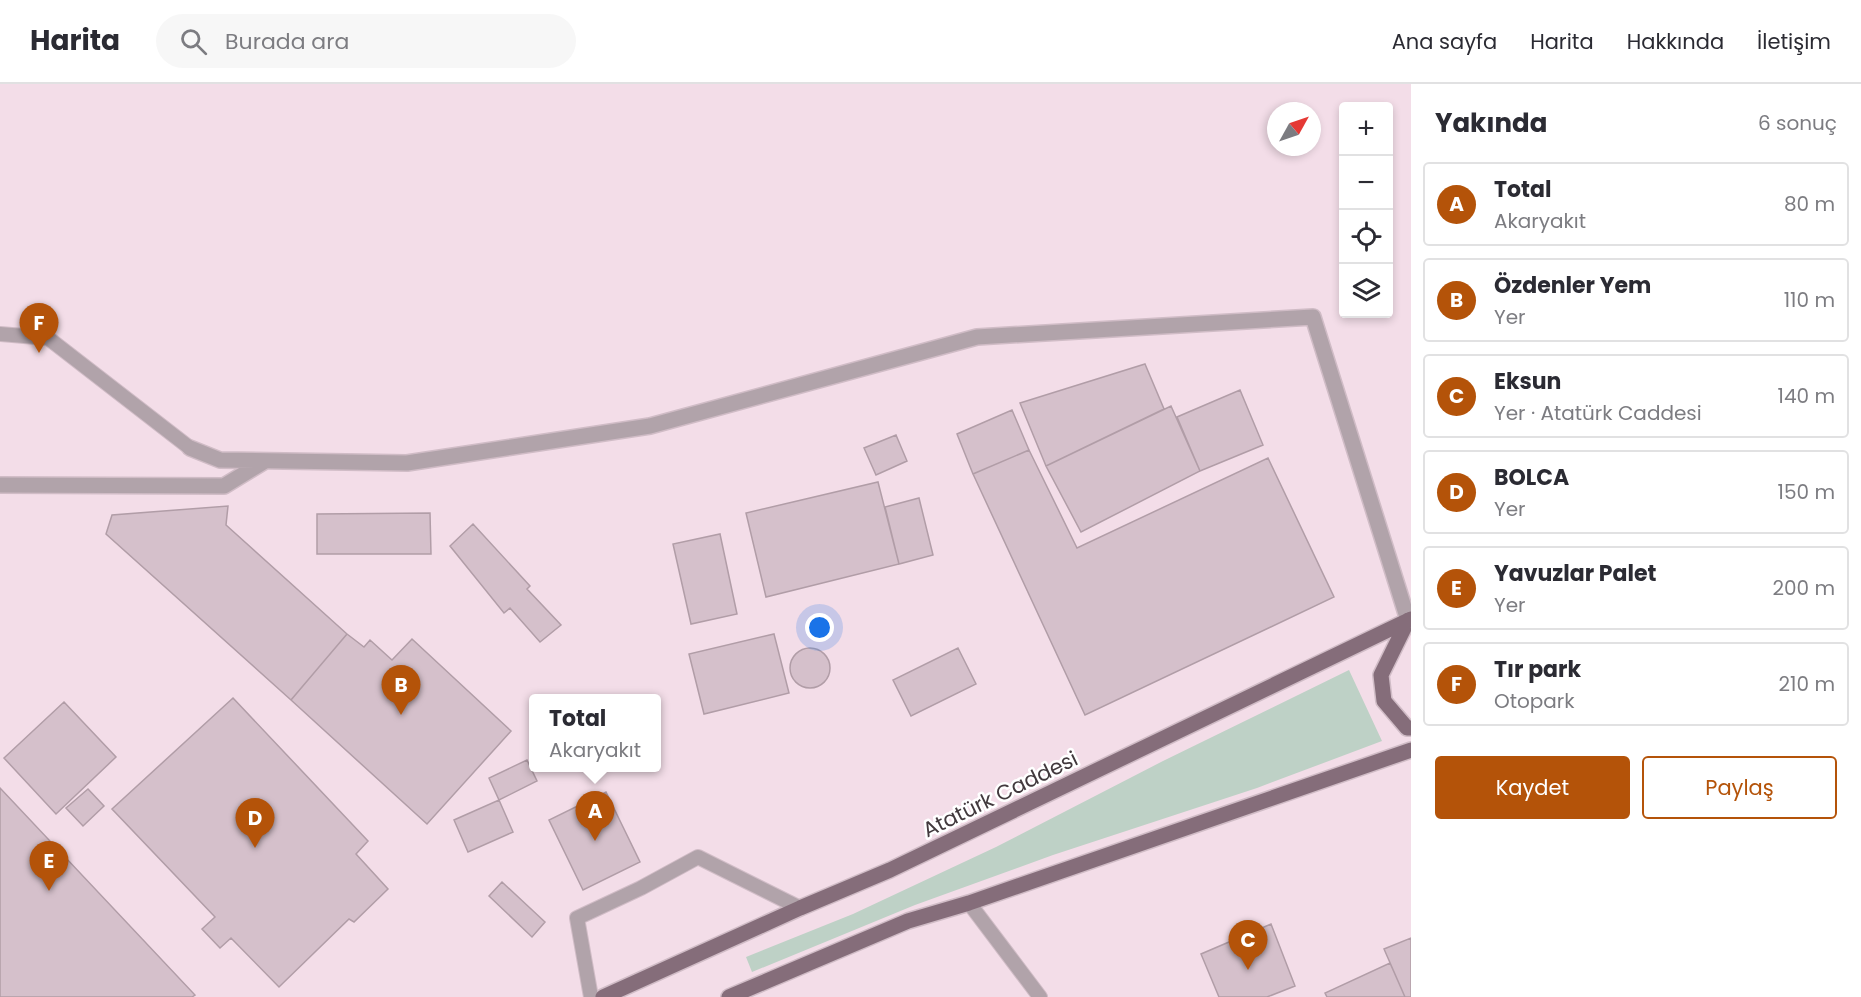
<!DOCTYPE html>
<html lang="tr">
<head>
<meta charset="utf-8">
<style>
  :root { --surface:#fff; --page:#f7f7f7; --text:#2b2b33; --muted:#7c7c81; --line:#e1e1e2; --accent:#b45309 }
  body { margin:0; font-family:Poppins,sans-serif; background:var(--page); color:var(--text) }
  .controls { position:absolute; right:18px; top:18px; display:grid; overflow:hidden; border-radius:6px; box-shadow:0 3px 9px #0003 }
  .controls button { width:54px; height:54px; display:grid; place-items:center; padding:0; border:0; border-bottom:2px solid var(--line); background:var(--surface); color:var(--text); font:30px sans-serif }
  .compass { position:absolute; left:1267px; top:18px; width:54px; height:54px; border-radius:50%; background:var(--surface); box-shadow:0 3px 9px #0003; rotate:50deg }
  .you { position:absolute; left:820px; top:544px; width:21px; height:21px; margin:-15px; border:4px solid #fff; border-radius:50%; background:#1a73e8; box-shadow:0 0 0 9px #1a73e833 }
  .badge { display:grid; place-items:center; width:39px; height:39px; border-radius:50%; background:var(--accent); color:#fff; font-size:20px; font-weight:700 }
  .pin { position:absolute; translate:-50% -50px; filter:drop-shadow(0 2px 3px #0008) }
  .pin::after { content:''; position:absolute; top:32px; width:21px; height:18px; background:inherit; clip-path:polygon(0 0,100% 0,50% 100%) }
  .popup { position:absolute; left:529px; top:610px; width:132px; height:78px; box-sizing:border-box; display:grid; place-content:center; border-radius:6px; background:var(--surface); filter:drop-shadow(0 2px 4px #0005); font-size:20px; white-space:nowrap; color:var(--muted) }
  .popup b { font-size:22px; color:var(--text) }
  .popup::after { content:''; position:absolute; left:50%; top:100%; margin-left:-12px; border:12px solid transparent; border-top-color:var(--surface) }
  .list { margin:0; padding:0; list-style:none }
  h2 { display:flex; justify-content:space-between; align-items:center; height:78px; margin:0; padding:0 24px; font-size:26px }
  h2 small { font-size:20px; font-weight:400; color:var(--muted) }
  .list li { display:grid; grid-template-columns:39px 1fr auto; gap:18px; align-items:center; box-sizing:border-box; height:84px; margin:0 12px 12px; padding:0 12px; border:2px solid var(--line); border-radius:6px }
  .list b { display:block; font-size:22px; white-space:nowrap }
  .list p { margin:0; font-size:20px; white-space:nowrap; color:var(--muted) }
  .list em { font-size:20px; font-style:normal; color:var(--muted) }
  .actions { display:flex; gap:12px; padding:18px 24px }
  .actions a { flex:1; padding:14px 0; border:2px solid var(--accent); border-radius:6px; text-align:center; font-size:21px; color:var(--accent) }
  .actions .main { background:var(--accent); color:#fff }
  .icon { flex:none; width:33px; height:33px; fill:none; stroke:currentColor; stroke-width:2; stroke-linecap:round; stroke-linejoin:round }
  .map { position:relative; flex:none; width:1411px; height:913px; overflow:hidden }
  header { display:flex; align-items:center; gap:36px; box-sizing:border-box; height:84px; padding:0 30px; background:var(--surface); border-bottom:2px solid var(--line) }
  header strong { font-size:28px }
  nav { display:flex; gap:33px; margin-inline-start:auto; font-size:21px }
  .search { width:420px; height:54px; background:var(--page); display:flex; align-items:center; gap:15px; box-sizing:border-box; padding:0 21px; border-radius:33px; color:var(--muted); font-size:22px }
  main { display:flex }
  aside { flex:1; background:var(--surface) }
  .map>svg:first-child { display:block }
  .green { fill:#bed1c6 }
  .building { fill:#d5c0cb; stroke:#b19da7; stroke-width:1.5 }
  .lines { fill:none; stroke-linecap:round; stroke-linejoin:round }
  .service-casing { stroke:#d0bcc6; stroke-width:16 }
  .minor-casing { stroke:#d0bcc6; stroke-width:18 }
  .primary-casing { stroke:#d0bcc6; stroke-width:18 }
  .service { stroke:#b1a3aa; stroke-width:14 }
  .minor { stroke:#b1a3aa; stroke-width:15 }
  .primary { stroke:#856d7a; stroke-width:15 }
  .labels { text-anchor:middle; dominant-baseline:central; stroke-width:5; stroke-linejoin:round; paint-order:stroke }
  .street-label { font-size:21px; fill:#42393d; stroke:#fff }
</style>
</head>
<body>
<header>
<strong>Harita</strong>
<div class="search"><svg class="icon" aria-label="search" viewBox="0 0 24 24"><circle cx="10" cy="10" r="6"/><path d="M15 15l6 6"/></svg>Burada ara</div>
<nav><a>Ana sayfa</a><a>Harita</a><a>Hakkında</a><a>İletişim</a></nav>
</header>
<main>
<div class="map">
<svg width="1411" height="913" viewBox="0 0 1411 913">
  <rect width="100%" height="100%" fill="#f3dde8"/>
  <!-- green -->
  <path class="green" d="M1349 586 1382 657 1257 704 1053 771 915 821 752 888 746 873 853 830 996 763 1163 677Z"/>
  <!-- building -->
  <path class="building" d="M1145 280 1164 325 1046 382 1020 319Z
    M1240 306 1263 361 1200 387 1177 333Z
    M1171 322 1200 387 1081 448 1046 382Z
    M1012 326 1029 366 973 390 957 350Z
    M896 351 907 377 876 391 864 364Z
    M1029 366 1077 464 1268 374 1334 513 1085 631 973 390Z
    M878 398 899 480 766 513 746 429Z
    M919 414 933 471 899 480 885 423Z
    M228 422 226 441 347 550 291 616 106 450 112 431Z
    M430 429 431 470H317V430Z
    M473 440 530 502 527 505 561 541 540 558 510 524 504 529 450 462Z
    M720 450 737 530 691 540 673 460Z
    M347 550 364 563 370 556 392 576 412 555 511 647 427 740 291 616Z
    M774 550 789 609 704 630 689 570Z
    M958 564 976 600 911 632 893 596Z
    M790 584a20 20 0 1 1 40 0a20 20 0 1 1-40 0Z
    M233 614 368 757 356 770 388 805 354 838 349 835 279 903 231 854 220 864 202 845 215 833 112 725Z
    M64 618 116 673 56 730 4 674Z
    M527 676 537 697 499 716 489 694Z
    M0 704 195 911 192 913H0Z
    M88 705 104 722 83 742 66 724Z
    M606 708 640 778 583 806 549 736Z
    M499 716 513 748 468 768 454 736Z
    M502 798 545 838 532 853 489 812Z
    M1271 840 1295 902 1267 913H1219L1201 870Z
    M1411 854V913H1405L1384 865Z
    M1390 879 1405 913H1327L1325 909Z"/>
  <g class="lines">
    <!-- service casing -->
    <g class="service-casing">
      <path id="service" d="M0 250 48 254 190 364
        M969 819 1040 913
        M591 913 577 834 641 804 698 773 800 824"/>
    </g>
    <!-- minor casing -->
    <g class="minor-casing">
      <path id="minor" d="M190 364 220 376 407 379 650 342 977 253 1313 233 1408 536
        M0 401 224 402 265 377"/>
    </g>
    <!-- primary casing -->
    <g class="primary-casing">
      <path id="primary" d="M1408 536 1381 591 1384 617 1407 644H1411
        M603 913 800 824 890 786 1411 535
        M729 913 908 837 969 819 1411 666"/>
    </g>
    <!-- service -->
    <use href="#service" class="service"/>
    <!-- minor -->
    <use href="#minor" class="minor"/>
    <!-- primary -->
    <use href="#primary" class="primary"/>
  </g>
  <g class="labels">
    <!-- street labels -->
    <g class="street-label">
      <text transform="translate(1000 710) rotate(-26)">Atatürk Caddesi</text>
    </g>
  </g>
</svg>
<div class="controls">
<button>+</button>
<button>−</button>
<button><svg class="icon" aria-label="locate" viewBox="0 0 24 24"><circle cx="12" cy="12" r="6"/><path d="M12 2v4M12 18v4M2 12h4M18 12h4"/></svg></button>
<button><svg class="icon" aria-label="layers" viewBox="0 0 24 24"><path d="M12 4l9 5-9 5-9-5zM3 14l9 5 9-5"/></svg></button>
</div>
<svg class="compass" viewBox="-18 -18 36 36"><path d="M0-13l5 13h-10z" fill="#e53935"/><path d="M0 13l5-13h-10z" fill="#7c7c81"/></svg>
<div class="you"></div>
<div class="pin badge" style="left:595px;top:757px">A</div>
<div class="popup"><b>Total</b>Akaryakıt</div>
<div class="pin badge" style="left:401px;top:631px">B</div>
<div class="pin badge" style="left:1248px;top:886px">C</div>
<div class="pin badge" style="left:255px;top:764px">D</div>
<div class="pin badge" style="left:49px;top:807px">E</div>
<div class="pin badge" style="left:39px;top:269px">F</div>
</div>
<aside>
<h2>Yakında<small>6 sonuç</small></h2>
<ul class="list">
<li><span class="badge">A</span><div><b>Total</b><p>Akaryakıt</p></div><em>80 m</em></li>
<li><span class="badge">B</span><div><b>Özdenler Yem</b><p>Yer</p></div><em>110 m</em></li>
<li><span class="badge">C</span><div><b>Eksun</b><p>Yer · Atatürk Caddesi</p></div><em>140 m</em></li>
<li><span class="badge">D</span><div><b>BOLCA</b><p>Yer</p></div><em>150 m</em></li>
<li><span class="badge">E</span><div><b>Yavuzlar Palet</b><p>Yer</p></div><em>200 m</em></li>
<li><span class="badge">F</span><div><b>Tır park</b><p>Otopark</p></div><em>210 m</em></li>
</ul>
<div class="actions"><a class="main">Kaydet</a><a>Paylaş</a></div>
</aside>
</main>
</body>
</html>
